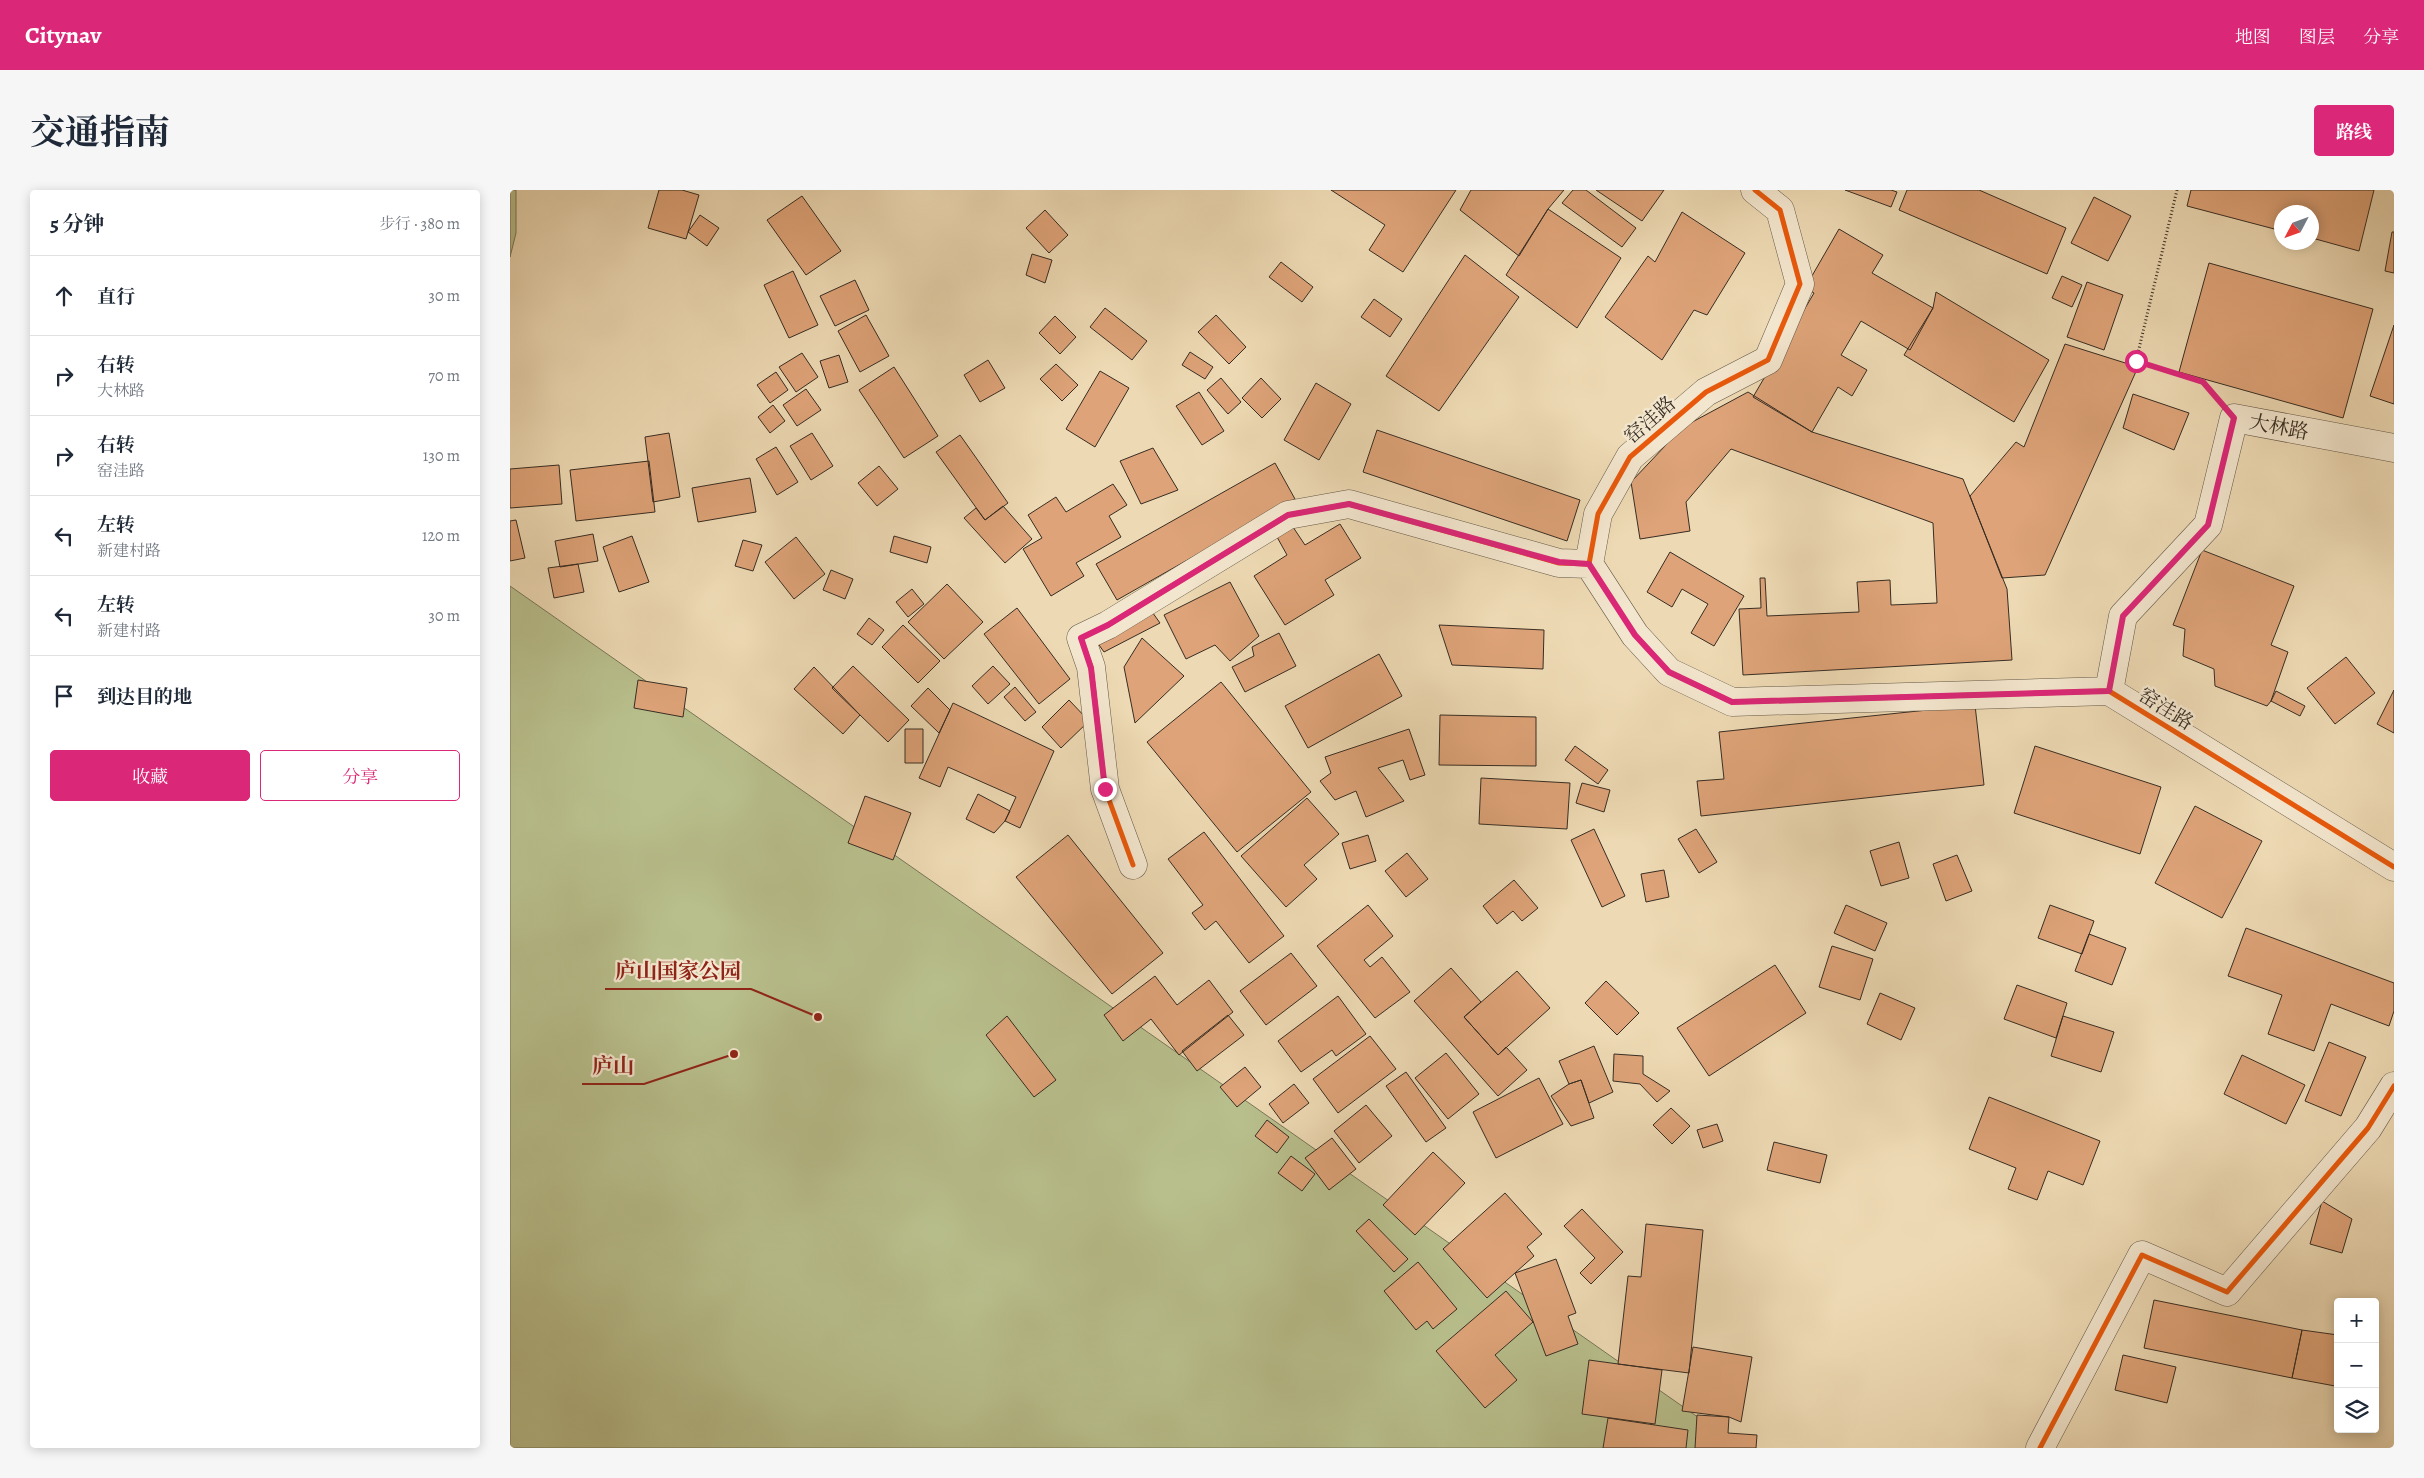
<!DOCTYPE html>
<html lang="zh">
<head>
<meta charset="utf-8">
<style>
  :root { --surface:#fff; --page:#f6f6f7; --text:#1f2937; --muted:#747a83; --line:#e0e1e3; --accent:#db2777 }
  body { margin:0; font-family:Alegreya,"Noto Serif SC",serif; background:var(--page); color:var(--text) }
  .controls { position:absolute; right:15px; bottom:15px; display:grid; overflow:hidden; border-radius:5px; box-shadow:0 2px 12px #0003 }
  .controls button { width:45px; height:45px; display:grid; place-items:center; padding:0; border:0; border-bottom:1px solid var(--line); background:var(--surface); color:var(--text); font:25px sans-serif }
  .compass { position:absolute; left:1764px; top:15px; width:45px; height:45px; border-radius:50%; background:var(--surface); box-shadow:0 2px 12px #0003; rotate:229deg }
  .stop { position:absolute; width:15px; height:15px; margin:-11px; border:4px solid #db2777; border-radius:50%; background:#fff }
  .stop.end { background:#db2777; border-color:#fff; box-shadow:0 1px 5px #0008 }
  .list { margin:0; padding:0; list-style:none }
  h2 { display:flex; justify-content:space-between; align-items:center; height:65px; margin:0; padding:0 20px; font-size:21px }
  h2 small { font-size:16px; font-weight:400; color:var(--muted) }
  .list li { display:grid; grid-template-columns:32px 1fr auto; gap:15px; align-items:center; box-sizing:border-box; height:80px; padding:0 20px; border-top:1px solid var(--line) }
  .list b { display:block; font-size:19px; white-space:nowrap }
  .list p { margin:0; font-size:16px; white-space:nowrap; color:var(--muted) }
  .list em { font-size:16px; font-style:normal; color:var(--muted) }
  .actions { display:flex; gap:10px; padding:15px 20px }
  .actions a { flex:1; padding:11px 0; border:1px solid var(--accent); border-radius:5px; text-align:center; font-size:18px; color:var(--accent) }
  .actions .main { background:var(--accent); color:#fff }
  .icon { flex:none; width:28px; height:28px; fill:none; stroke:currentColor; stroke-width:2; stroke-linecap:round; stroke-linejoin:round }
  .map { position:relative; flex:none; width:1884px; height:1258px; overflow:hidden; border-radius:5px }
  header { display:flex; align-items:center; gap:30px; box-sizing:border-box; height:70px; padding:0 25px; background:var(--accent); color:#fff }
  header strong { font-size:24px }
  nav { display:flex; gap:28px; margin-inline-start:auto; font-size:18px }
  .intro { display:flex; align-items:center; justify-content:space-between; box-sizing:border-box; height:120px; padding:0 30px }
  h1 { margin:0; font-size:35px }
  .button { padding:12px 22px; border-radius:5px; background:var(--accent); color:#fff; font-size:18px; font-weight:700 }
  main { display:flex; gap:30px; padding:0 30px }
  aside { flex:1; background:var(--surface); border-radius:5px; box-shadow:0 2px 12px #0003 }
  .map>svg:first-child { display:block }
  .green { fill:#b8bf8c; stroke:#787658 }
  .building { fill:#dea378; stroke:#372d23 }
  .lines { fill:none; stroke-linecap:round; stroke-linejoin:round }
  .street-casing { stroke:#645847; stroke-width:29 }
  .path { stroke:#372d23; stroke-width:3; stroke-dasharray:1 2.5; stroke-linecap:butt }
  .street { stroke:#f3e6ce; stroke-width:28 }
  .cycleway-casing { stroke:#f3e6ce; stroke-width:8 }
  .cycleway { stroke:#e8590c; stroke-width:5 }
  .route { stroke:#db2777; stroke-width:6 }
  .labels { text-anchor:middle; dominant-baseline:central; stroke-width:4.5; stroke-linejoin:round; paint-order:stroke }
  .street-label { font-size:20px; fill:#372d23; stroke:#f3e6ce }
  .leader { fill:none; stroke:#8f2418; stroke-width:2 }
  .callout-dot { fill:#8f2418; stroke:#f3e6ce; stroke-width:2 }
  .callout-label { font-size:21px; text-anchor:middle; font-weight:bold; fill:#8f2418; stroke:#f3e6ce; stroke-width:4.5; stroke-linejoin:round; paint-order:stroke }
</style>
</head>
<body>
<header>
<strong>Citynav</strong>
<nav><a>地图</a><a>图层</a><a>分享</a></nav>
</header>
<div class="intro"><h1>交通指南</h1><a class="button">路线</a></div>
<main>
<aside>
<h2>5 分钟<small>步行 · 380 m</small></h2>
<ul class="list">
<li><svg class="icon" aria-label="ahead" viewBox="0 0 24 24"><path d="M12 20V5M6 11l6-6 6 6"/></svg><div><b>直行</b></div><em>30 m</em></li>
<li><svg class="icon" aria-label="right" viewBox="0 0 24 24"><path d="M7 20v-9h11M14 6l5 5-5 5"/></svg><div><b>右转</b><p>大林路</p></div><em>70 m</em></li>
<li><svg class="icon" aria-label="right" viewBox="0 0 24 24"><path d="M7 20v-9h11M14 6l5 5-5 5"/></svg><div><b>右转</b><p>窑洼路</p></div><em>130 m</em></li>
<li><svg class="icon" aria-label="left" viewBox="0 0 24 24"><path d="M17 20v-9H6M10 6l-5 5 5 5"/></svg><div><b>左转</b><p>新建村路</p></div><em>120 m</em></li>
<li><svg class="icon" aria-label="left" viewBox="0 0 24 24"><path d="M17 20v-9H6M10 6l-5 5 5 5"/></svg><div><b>左转</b><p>新建村路</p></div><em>30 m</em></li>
<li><svg class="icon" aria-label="arrive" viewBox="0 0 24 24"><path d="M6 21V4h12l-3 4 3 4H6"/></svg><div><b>到达目的地</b></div></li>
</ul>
<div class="actions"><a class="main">收藏</a><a>分享</a></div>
</aside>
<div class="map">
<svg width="1884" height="1258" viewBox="0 0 1884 1258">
  <rect width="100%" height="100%" fill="#edd9b3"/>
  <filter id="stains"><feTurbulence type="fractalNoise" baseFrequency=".004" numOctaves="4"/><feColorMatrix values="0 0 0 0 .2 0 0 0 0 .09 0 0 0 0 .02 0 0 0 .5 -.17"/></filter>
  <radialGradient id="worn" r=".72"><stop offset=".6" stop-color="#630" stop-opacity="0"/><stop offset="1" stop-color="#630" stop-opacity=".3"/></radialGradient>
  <!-- green -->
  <path class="green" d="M0 0H6V43L0 67Z
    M0 396 1232 1258H0Z"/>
  <!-- building -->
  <path class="building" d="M149 0H172L189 5 176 49 138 38Z
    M821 0H946L893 82 859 60 875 35Z
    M961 0H1054L1038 19 1009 66 950 20Z
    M1063 0H1076L1126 38 1112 57 1052 13Z
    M1086 0H1154L1132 31Z
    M1335 0H1381L1387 2 1381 17Z
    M1397 0H1469L1556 38 1537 84 1389 20Z
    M1681 0H1864L1849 61 1802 48V22H1772V41L1677 16Z
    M292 6 331 61 296 85 257 30Z
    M1584 7 1621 26 1598 71 1561 53Z
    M1038 19 1111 68 1067 138 996 85Z
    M535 20 558 45 539 63 516 38Z
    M1172 22 1235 63 1197 125 1184 120 1152 170 1095 127 1138 66 1145 72Z
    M190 25 209 38 197 56 178 42Z
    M1329 39 1373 65 1362 83 1423 118 1400 160 1351 131 1331 165 1357 180 1342 206 1328 197 1302 242 1243 207 1304 103 1295 98Z
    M1882 42H1884V83L1875 81Z
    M522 64 542 70 535 93 516 85Z
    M955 65 1009 107 929 221 876 186Z
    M771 72 803 97 792 112 759 87Z
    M1699 73 1863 119 1833 228 1669 182Z
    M283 81 308 135 279 148 254 95Z
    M1552 86 1572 95 1562 117 1542 108Z
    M345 90 359 120 325 136 310 106Z
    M1577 92 1613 105 1594 160 1557 147Z
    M1426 102 1539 170 1504 232 1394 165 1423 118Z
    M864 109 892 129 880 147 851 127Z
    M595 118 637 151 622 170 580 137Z
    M356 125 379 166 350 182 328 141Z
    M706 125 736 157 719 174 688 142Z
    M545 126 566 147 550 164 529 143Z
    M1884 135V214L1860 206Z
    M1555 154 1628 177 1535 385 1492 388 1460 306 1506 252 1514 257Z
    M680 162 703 177 695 189 672 175Z
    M292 163 308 187 286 202 269 177Z
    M329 165 338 192 319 198 310 171Z
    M478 170 495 198 470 212 454 185Z
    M546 174 568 195 552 211 530 189Z
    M384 177 428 246 394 268 349 200Z
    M590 181 619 198 585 257 556 239Z
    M266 182 278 200 260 213 247 195Z
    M711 188 731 212 718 224 697 200Z
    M751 188 771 209 752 228 732 208Z
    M806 193 841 214 809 270 774 250Z
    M296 199 311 220 287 236 273 215Z
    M689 202 714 241 692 255 666 216Z
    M1238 202 1302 242 1453 289 1497 399 1502 470 1233 485 1229 419 1251 418 1250 388H1255L1257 426 1349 422 1347 392 1380 390 1381 415 1427 413 1423 333 1221 259 1176 312 1180 341 1130 349 1121 292 1173 237Z
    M1623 204 1679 223 1664 260 1613 238Z
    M263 215 275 231 260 243 248 227Z
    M867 240 1070 310 1057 351 853 282Z
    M159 243 170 307 143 312 135 247Z
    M302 243 323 276 301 290 280 256Z
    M450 245 498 313 475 330 426 262Z
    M266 257 288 292 267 305 246 269Z
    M643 258 668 300 631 314 610 271Z
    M139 271 145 322 66 331 60 280Z
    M765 273 785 309 607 410 586 374Z
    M49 275 52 314 0 318V279Z
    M369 276 388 299 367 316 348 293Z
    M240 288 246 322 188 332 182 298Z
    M603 294 617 315 599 326 611 347 566 373 574 386 541 406 513 359 532 348 518 325 546 307 556 322Z
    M493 316 522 349 495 373 454 328 466 318 475 330Z
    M6 330 15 368 0 371V331Z
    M830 334 851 368 815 390 824 405 775 435 744 386 777 365 767 347 783 337 795 355Z
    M83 344 88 371 50 377 45 351Z
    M122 346 139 392 109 402 93 357Z
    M384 346 421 357 417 373 380 362Z
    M286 347 315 384 284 409 255 372Z
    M233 350 252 355 243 381 225 376Z
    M1692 360 1784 396 1761 455 1778 462 1761 511 1757 516 1705 496 1704 479 1673 466 1675 439 1663 435Z
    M1160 362 1234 406 1204 456 1181 443 1198 414 1172 399 1162 417 1137 402Z
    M68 374 74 402 44 408 38 378Z
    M321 380 343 389 335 409 313 400Z
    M720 392 749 446 720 471 705 455 676 469 654 425Z
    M437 394 473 432 434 469 398 432Z
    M402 399 414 414 398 427 386 412Z
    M507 418 560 489 529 514 474 444Z
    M640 419 650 433 594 462 584 448Z
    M359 428 374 440 362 455 347 444Z
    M393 435 430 471 408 493 372 457Z
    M929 435 1034 440 1033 479 942 475Z
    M769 443 786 476 735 502 722 477 744 466 742 457Z
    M632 448 674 486 625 533 614 477Z
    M869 464 892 506 798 558 775 516Z
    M1836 467 1865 503 1825 534 1797 498Z
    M343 476 399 530 378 552 322 498Z
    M483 476 500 494 478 514 462 496Z
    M304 477 350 525 333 544 284 499Z
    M128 490 177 498 173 527 124 518Z
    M711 492 801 602 727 662 637 552Z
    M505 497 526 522 515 531 494 507Z
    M418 498 440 520 429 543 401 516Z
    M1884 500V543L1867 534Z
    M1766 501 1795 516 1790 526 1761 511Z
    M559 510 579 531 551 558 532 537Z
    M443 513 544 561 510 638 495 631 506 607 438 577 430 597 409 588Z
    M1465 515 1474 595 1191 626 1187 591 1214 589 1209 542Z
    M930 525 1026 527V576L929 575Z
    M395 539H413V573H395Z
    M899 539 915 585 900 590 893 570 868 578 894 611 856 627 846 601 825 610 810 591 821 583 815 567Z
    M1065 556 1098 580 1088 594 1055 570Z
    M1525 556 1651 597 1630 664 1504 623Z
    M971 588 1060 593 1057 639 969 634Z
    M1072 593 1100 600 1094 622 1066 613Z
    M468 604 500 621 495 631 484 643 456 629Z
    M355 606 401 623 383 670 338 653Z
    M797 608 829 644 794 675 807 689 776 717 731 666Z
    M1685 616 1752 651 1712 728 1645 693Z
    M1084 639 1115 706 1092 717 1061 650Z
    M1186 639 1207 672 1189 683 1168 649Z
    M694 642 774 746 739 773 706 731 695 740 682 723 693 715 658 669Z
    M558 645 653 763 602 804 506 687Z
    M858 645 866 671 840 679 832 653Z
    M1389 652 1399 688 1371 696 1360 661Z
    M897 663 918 689 896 707 875 681Z
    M1447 665 1462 701 1436 711 1423 674Z
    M1154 680 1159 707 1136 712 1131 684Z
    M1004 690 1028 718 1012 731 1003 721 987 734 973 716Z
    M858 715 883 746 854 770 860 777 872 767 900 802 865 828 807 756Z
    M1336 715 1377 733 1365 761 1324 743Z
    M1540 715 1584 731 1572 764 1528 748Z
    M1736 738 1884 793V821L1879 836 1821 814 1804 861 1758 844 1772 805 1718 786Z
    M1579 744 1616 758 1602 795 1565 781Z
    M1322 756 1363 769 1350 810 1309 797Z
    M781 763 807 796 756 835 730 801Z
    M1265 775 1296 823 1199 886 1167 838Z
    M941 778 971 812 954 827 988 865 996 857 1017 880 988 906 904 811Z
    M1007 781 1040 818 988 865 954 827Z
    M645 786 667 815 699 790 723 822 669 865 641 829 613 851 594 825Z
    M1096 791 1129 823 1107 845 1075 813Z
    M1507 795 1557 813 1546 848 1494 829Z
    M1370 803 1405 818 1391 850 1357 834Z
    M828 806 856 844 826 866 822 860 791 882 768 851Z
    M718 825 734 845 687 881 672 861Z
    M497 826 546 890 524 907 476 845Z
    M1553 826 1604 842 1591 882 1541 866Z
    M860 846 886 879 828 923 803 889Z
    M1819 852 1856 867 1831 926 1795 911Z
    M1084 856 1103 902 1079 913 1071 890 1059 894 1049 871Z
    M936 863 969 904 938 929 905 888Z
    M1104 864 1133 866V884L1160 901 1147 912 1130 894 1103 891Z
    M1732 865 1795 895 1776 934 1714 904Z
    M735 877 751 897 727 917 710 897Z
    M896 882 936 938 916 952 876 896Z
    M1029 888 1053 934 986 968 963 922Z
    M1071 890 1084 928 1061 936 1041 906 1059 894Z
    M784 894 799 913 773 933 759 914Z
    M1479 907 1590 951 1573 995 1538 981 1527 1010 1498 999 1506 978 1459 959Z
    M856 915 882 946 849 973 824 941Z
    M1161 918 1180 936 1162 954 1143 935Z
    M757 930 779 947 767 963 745 946Z
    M1207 934 1213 951 1193 958 1187 940Z
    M822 948 846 979 819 1000 795 968Z
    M1264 952 1317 965 1310 993 1257 980Z
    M923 962 955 993 905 1045 873 1015Z
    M781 966 805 984 792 1001 768 983Z
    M995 1003 1032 1044 1017 1057 1024 1066 977 1108 933 1059Z
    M1812 1011 1842 1029 1832 1063 1800 1054Z
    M1072 1019 1113 1062 1081 1094 1070 1083 1085 1068 1054 1036Z
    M859 1029 898 1069 884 1082 846 1041Z
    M1136 1034 1193 1040 1179 1183 1108 1174 1118 1086 1131 1087Z
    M1046 1069 1066 1123 1058 1126 1068 1154 1036 1166 1005 1083Z
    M908 1072 947 1119 923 1139 917 1131 906 1140 874 1101Z
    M996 1101 1023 1132 985 1165 1007 1190 975 1218 926 1161Z
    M1644 1110 1792 1140 1782 1188 1634 1158Z
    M1792 1140 1828 1145 1825 1196 1782 1188Z
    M1183 1157 1242 1167 1231 1232 1219 1227 1172 1221Z
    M1613 1165 1666 1177 1657 1213 1605 1200Z
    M1079 1170 1152 1180 1145 1234 1072 1224Z
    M1187 1225 1219 1227 1218 1243 1247 1245 1246 1258H1185Z
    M1098 1228 1178 1240 1176 1258H1093Z"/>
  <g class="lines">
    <!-- street casing -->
    <g class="street-casing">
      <path id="street" d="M1245 0 1270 20 1290 94 1258 170 1196 202 1120 267 1088 324 1079 374 1125 445 1159 482 1222 512 1599 501 1884 677
        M1599 501 1613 426 1698 335 1724 228 1884 258
        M623 675 595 599 581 477 571 448 598 435 778 325 839 314 1049 373 1079 374
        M1530 1258 1632 1065 1717 1102 1858 938 1884 896"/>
    </g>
    <!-- path -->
    <path class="path" d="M1667 0 1626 171 1693 193 1705 207"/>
    <!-- street -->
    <use href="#street" class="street"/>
    <!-- cycleway casing -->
    <g class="cycleway-casing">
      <path id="cycleway" d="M1245 0 1270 20 1290 94 1258 170 1196 202 1120 267 1088 324 1079 374 1125 445 1159 482 1222 512 1599 501 1884 677
        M623 675 595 599 581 477 571 448 598 435 778 325 839 314 1049 373 1079 374
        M1530 1258 1632 1065 1717 1102 1858 938 1884 896"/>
    </g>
    <!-- cycleway -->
    <use href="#cycleway" class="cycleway"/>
  </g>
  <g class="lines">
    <!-- route -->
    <path class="route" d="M595 599 581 478 571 448 598 435 778 325 839 314 1049 372 1079 374 1125 445 1159 482 1222 512 1599 501 1613 426 1698 335 1724 228 1693 192 1626 171"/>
  </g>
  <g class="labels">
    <!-- street labels -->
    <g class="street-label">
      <text transform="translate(1140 230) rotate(-41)">窑洼路</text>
      <text transform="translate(1769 237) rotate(11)">大林路</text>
      <text transform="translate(1656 519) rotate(32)">窑洼路</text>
    </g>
  </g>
  <!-- callouts -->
  <path class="leader" d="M308 827L241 799H95M224 864L134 894H72"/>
  <g class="callout-dot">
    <circle cx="308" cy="827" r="5"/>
    <circle cx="224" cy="864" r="5"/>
  </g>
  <g class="callout-label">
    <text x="168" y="788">庐山国家公园</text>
    <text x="103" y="883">庐山</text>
  </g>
  <rect width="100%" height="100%" filter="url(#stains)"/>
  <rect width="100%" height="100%" fill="url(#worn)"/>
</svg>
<div class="controls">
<button>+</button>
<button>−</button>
<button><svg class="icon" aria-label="layers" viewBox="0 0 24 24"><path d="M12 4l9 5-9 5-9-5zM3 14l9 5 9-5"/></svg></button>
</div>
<svg class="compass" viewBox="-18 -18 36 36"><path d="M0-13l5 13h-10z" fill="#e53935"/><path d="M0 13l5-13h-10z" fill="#747a83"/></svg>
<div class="stop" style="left:1626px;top:171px"></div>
<div class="stop end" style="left:595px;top:599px"></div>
</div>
</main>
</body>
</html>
